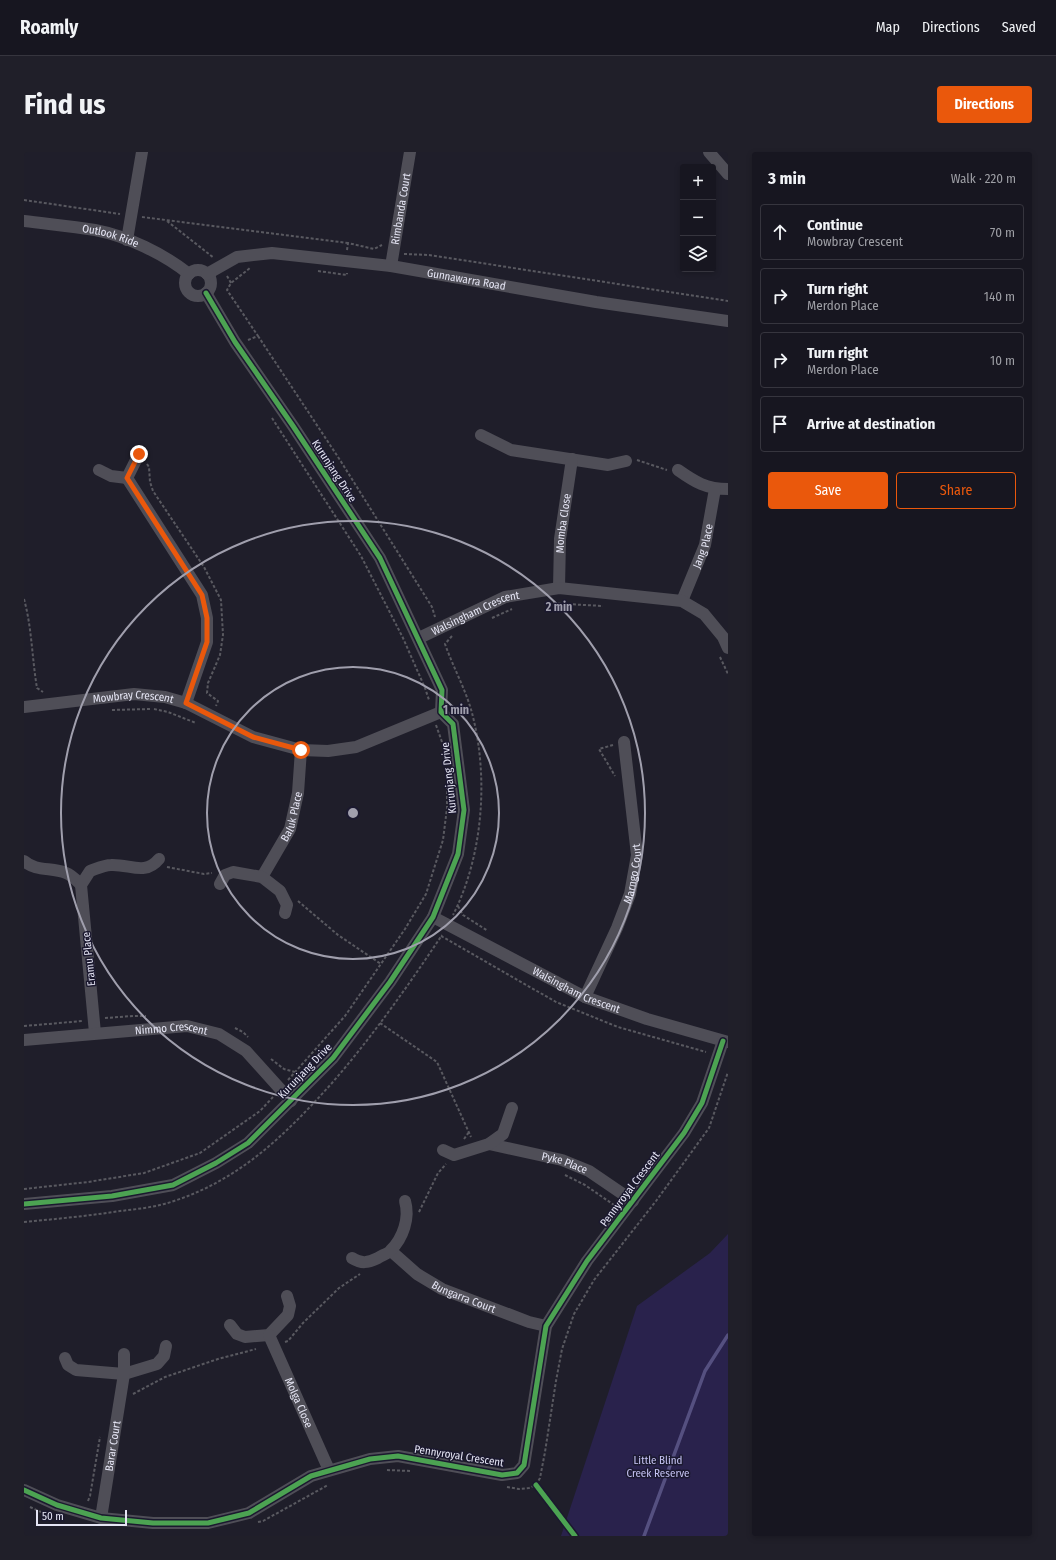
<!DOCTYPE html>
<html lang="en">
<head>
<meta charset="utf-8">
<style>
  :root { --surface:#171620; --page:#201f29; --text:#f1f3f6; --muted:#9e9fa5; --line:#36353e; --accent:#ea580c }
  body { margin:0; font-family:"Fira Sans Condensed",sans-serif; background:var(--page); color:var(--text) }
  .controls { position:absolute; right:12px; top:12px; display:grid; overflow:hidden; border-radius:4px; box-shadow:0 2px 6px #0003 }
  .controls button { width:36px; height:36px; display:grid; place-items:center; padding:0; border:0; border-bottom:1px solid var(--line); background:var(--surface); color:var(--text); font:20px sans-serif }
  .scale { position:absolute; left:12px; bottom:10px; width:91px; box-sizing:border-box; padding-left:4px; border:2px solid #e5e5f4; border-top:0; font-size:11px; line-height:14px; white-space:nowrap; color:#e5e5f4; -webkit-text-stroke:3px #1b192f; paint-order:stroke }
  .stop { position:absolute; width:12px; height:12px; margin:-9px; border:3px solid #ea580c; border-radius:50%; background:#fff }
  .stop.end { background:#ea580c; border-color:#fff; box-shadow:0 1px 4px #0008 }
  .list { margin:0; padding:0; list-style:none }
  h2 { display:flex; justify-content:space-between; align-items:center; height:52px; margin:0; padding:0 16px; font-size:17px }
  h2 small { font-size:13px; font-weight:400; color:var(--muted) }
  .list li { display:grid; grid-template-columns:26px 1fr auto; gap:12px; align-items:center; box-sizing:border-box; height:56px; margin:0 8px 8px; padding:0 8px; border:1px solid var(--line); border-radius:4px }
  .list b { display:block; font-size:15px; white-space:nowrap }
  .list p { margin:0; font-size:13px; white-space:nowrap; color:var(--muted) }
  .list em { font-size:13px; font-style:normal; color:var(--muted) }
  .actions { display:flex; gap:8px; padding:12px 16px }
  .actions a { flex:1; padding:9px 0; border:1px solid var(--accent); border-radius:4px; text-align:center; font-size:14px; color:var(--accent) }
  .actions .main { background:var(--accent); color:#fff }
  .icon { flex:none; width:22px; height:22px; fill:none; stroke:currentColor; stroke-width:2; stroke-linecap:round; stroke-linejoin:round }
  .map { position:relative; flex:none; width:704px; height:1384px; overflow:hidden; border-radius:4px }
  header { display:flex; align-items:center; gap:24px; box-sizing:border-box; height:56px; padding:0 20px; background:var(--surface); border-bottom:1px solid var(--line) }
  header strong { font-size:19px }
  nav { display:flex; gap:22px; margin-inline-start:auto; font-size:14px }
  .intro { display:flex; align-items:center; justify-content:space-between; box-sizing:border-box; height:96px; padding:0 24px }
  h1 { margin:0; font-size:28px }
  .button { padding:10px 18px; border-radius:4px; background:var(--accent); color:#fff; font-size:14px; font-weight:700 }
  main { display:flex; gap:24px; padding:0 24px }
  aside { flex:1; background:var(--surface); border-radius:4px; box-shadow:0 2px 6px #0003 }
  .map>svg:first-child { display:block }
  .green { fill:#29224c }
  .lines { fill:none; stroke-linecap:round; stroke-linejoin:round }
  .stream { stroke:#555080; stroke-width:3.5 }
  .path { stroke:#595960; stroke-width:2; stroke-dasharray:3 2; stroke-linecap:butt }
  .minor { stroke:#4f4e57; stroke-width:12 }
  .cycleway-casing { stroke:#1b192f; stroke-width:8 }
  .cycleway { stroke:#4ca352; stroke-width:5 }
  .route { stroke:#ea580c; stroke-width:5 }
  .ring { fill:none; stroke:#a09fad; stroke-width:2 }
  .labels { text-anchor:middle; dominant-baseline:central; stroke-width:3; stroke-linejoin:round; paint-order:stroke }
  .street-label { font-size:11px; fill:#e5e5f4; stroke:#1b192f }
  .park-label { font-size:11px; fill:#c6c4f4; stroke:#1b192f }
  .centre { fill:#a09fad; stroke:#1b192f; stroke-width:2 }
  .ring-label { font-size:12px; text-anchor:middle; font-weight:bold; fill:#a09fad; stroke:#1b192f; stroke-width:3; stroke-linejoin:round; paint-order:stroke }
</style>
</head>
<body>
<header>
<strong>Roamly</strong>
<nav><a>Map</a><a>Directions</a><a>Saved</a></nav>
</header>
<div class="intro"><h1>Find us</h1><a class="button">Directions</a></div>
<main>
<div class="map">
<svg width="704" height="1384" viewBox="0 0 704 1384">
  <rect width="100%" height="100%" fill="#1f1e2a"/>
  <!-- green -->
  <path class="green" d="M704 1082V1384H537L613 1154 686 1101Z"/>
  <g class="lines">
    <!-- stream -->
    <path class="stream" d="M620 1384 681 1219 704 1183"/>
    <!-- path -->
    <path class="path" d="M0 48 96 62
      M118 65 324 91
      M143 69 190 106
      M323 98 324 91 350 97 358 93
      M380 102 405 103 704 149
      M294 119 323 123V121
      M203 124 207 131
      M234 184 316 308 408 455 411 465
      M224 188 234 184 203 138 207 131 226 116
      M248 266 337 404 379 486 401 536 405 548
      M613 308 643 318
      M123 312 125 315 126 330 129 339 180 415 197 448 199 483 196 503 184 531 183 541 194 549 192 554
      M0 447C8 476 8 507 13 536L19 540
      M524 451 579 454
      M468 466 488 457
      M428 484 421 492C429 515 442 538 448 561 465 625 459 704 429 763
      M696 505 704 522
      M130 557 144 560 172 571
      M88 558 126 557
      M412 573 418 590
      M589 593 575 597 591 624
      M143 715 180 722 188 721
      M274 749 314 783 357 812
      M434 754 439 763 464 779
      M417 784 532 850 594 875 682 900
      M81 866 109 864H122
      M356 871 413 910 447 985
      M0 874 59 869
      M211 876 219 880 224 885
      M247 907 260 917 271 920
      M264 928 321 864 381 777 402 742 419 688 423 656V630
      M440 987 445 980
      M541 1023 561 1033 590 1053
      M0 1037 64 1030 120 1021 176 1001 236 959 249 945
      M395 1060 414 1021 422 1012
      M0 1070C32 1067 64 1064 96 1059 114 1057 133 1055 150 1049 217 1027 262 982 308 931 348 885 384 834 418 783
      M261 1190 264 1189 279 1171 315 1136 336 1122
      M109 1242 141 1225 194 1207 232 1197
      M363 1318 386 1319
      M483 1335 495 1337 505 1336 512 1333 516 1326 521 1300 532 1229 538 1197 550 1162 570 1128 632 1049 685 976 704 920
      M64 1349 66 1344 76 1285
      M6 1355 17 1360
      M234 1370 239 1369 304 1333"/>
    <!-- minor -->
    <g class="minor">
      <path d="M685 0 704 22"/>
      <path id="s1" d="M0 69C23 72 47 74 71 78 103 84 140 102 165 122"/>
      <path d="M103 88 118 0"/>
      <path id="s2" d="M367 114 386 0"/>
      <circle cx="174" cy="131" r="13"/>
      <path id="s3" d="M183 122 213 105 248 101 367 114 572 150 704 169"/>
      <path d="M457 283 487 298 584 313 602 309"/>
      <path d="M75 318 87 324 103 326 115 302"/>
      <path d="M654 318C671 330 682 337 704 337"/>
      <path d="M103 326 178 443 183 466V490L162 551"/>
      <path id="s4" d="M535 436 536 387 548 307"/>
      <path id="s5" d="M658 449 681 393 691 337"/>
      <path id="s6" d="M395 486 481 445 535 436 658 449 680 462 699 485 704 496"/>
      <path id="s7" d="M0 555 110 542 141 545 162 551 229 585 277 598 304 599 332 595 417 560"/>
      <path d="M0 709C12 720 28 715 42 721 48 723 53 729 57 733"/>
      <path id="s8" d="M238 725 266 677 274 641 277 598"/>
      <path d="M196 732 201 723 209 720 238 725 256 739 263 753 261 761"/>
      <path id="s9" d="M409 765 561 845 623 867 704 890"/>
      <path id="s10" d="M561 845 593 776 606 742 613 703 600 590"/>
      <path d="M71 881 57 733 66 719C72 717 80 713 87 713 106 712 121 724 135 707"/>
      <path id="s11" d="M0 888 163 874 195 882 222 899 267 949"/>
      <path id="s12" d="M465 992 538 1008 565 1019 609 1049"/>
      <path d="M419 998 430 1003 465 992 479 982 488 956"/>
      <path d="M0 1052 88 1044 149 1033 192 1011 224 991 309 906 366 830 409 765 434 702 440 658 429 572 417 560 418 538 356 406 269 274 211 190 182 141"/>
      <path id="s13" d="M367 1099 393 1122 418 1137 505 1170 522 1174"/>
      <path d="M328 1106C338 1112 343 1111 354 1106 358 1103 364 1102 367 1098 379 1086 386 1066 381 1049"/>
      <path d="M206 1173 213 1182 221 1185 245 1183 264 1163 266 1154 263 1144"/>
      <path id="s14" d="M245 1183 305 1318"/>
      <path d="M41 1206 44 1213 52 1218 100 1222 133 1212 140 1204 142 1194"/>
      <path d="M0 1338 33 1353 77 1366 129 1371H184L225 1361 287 1324 346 1307 374 1304 478 1323 493 1321 500 1313 522 1174 563 1109 660 981 678 951 699 889"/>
      <path id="s15" d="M77 1366 100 1222V1202"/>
    </g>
    <!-- cycleway casing -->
    <g class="cycleway-casing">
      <path id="cycleway" d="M0 1052 88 1044 149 1033 192 1011 224 991 309 906 366 830 409 765 434 702 440 658 429 572 417 560 418 538 356 406 269 274 211 190 182 141
        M512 1333 551 1384
        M0 1338 33 1353 77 1366 129 1371H184L225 1361 287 1324 346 1307 374 1304 478 1323 493 1321 500 1313 522 1174 563 1109 660 981 678 951 699 889"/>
    </g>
    <!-- cycleway -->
    <use href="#cycleway" class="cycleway"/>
  </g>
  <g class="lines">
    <!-- route -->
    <path class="route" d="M115 302 103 326 178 443 183 466V490L162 551 229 585 277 598"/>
  </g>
  <!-- distance rings -->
  <g class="ring">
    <circle cx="329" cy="661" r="146"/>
    <circle cx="329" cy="661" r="292"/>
  </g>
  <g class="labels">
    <!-- street labels -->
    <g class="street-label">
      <text stroke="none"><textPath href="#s2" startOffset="58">Rimbanda Court</textPath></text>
      <text stroke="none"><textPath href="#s1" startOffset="88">Outlook Ride</textPath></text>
      <text stroke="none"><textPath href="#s3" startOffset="266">Gunnawarra Road</textPath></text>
      <text transform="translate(310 319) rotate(57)">Kurunjang Drive</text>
      <text stroke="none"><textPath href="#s4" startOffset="65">Momba Close</textPath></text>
      <text stroke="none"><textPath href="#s5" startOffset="59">Jang Place</textPath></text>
      <text stroke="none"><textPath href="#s6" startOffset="62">Walsingham Crescent</textPath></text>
      <text stroke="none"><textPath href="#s7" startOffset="110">Mowbray Crescent</textPath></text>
      <text transform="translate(425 626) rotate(-96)">Kurunjang Drive</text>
      <text stroke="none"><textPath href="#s8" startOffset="68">Baluk Place</textPath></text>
      <text stroke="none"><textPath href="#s10" startOffset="133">Marngo Court</textPath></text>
      <text transform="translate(65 807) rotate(-96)">Eramu Place</text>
      <text stroke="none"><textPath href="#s9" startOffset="161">Walsingham Crescent</textPath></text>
      <text stroke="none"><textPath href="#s11" startOffset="148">Nimmo Crescent</textPath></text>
      <text transform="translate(281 919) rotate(-46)">Kurunjang Drive</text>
      <text stroke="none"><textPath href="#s12" startOffset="78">Pyke Place</textPath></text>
      <text transform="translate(606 1037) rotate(-53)">Pennyroyal Crescent</text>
      <text stroke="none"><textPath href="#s13" startOffset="87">Bungarra Court</textPath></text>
      <text stroke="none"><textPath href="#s14" startOffset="74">Molga Close</textPath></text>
      <text stroke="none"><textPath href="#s15" startOffset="73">Barar Court</textPath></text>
      <text transform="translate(435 1304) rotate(9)">Pennyroyal Crescent</text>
    </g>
    <!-- park labels -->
    <g class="park-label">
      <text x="634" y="1308">Little Blind<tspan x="634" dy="13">Creek Reserve</tspan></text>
    </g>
  </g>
  <circle cx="329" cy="661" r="6" class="centre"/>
  <g class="ring-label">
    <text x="535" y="459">2 min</text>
    <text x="432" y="562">1 min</text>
  </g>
</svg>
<div class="controls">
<button>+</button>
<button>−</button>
<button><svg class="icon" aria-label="layers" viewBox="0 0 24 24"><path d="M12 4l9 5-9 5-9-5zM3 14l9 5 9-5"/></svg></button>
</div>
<div class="scale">50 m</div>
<div class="stop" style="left:277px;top:598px"></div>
<div class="stop end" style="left:115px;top:302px"></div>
</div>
<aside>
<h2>3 min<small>Walk · 220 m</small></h2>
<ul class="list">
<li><svg class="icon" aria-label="ahead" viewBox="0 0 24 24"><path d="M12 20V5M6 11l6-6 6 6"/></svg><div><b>Continue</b><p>Mowbray Crescent</p></div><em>70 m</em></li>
<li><svg class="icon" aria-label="right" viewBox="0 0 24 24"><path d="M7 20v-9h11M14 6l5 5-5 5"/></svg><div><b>Turn right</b><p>Merdon Place</p></div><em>140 m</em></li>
<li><svg class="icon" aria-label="right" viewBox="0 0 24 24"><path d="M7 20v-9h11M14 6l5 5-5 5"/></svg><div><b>Turn right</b><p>Merdon Place</p></div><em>10 m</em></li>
<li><svg class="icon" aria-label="arrive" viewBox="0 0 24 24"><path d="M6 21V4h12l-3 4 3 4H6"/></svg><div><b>Arrive at destination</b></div></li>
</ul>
<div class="actions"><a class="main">Save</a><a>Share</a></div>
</aside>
</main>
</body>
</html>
